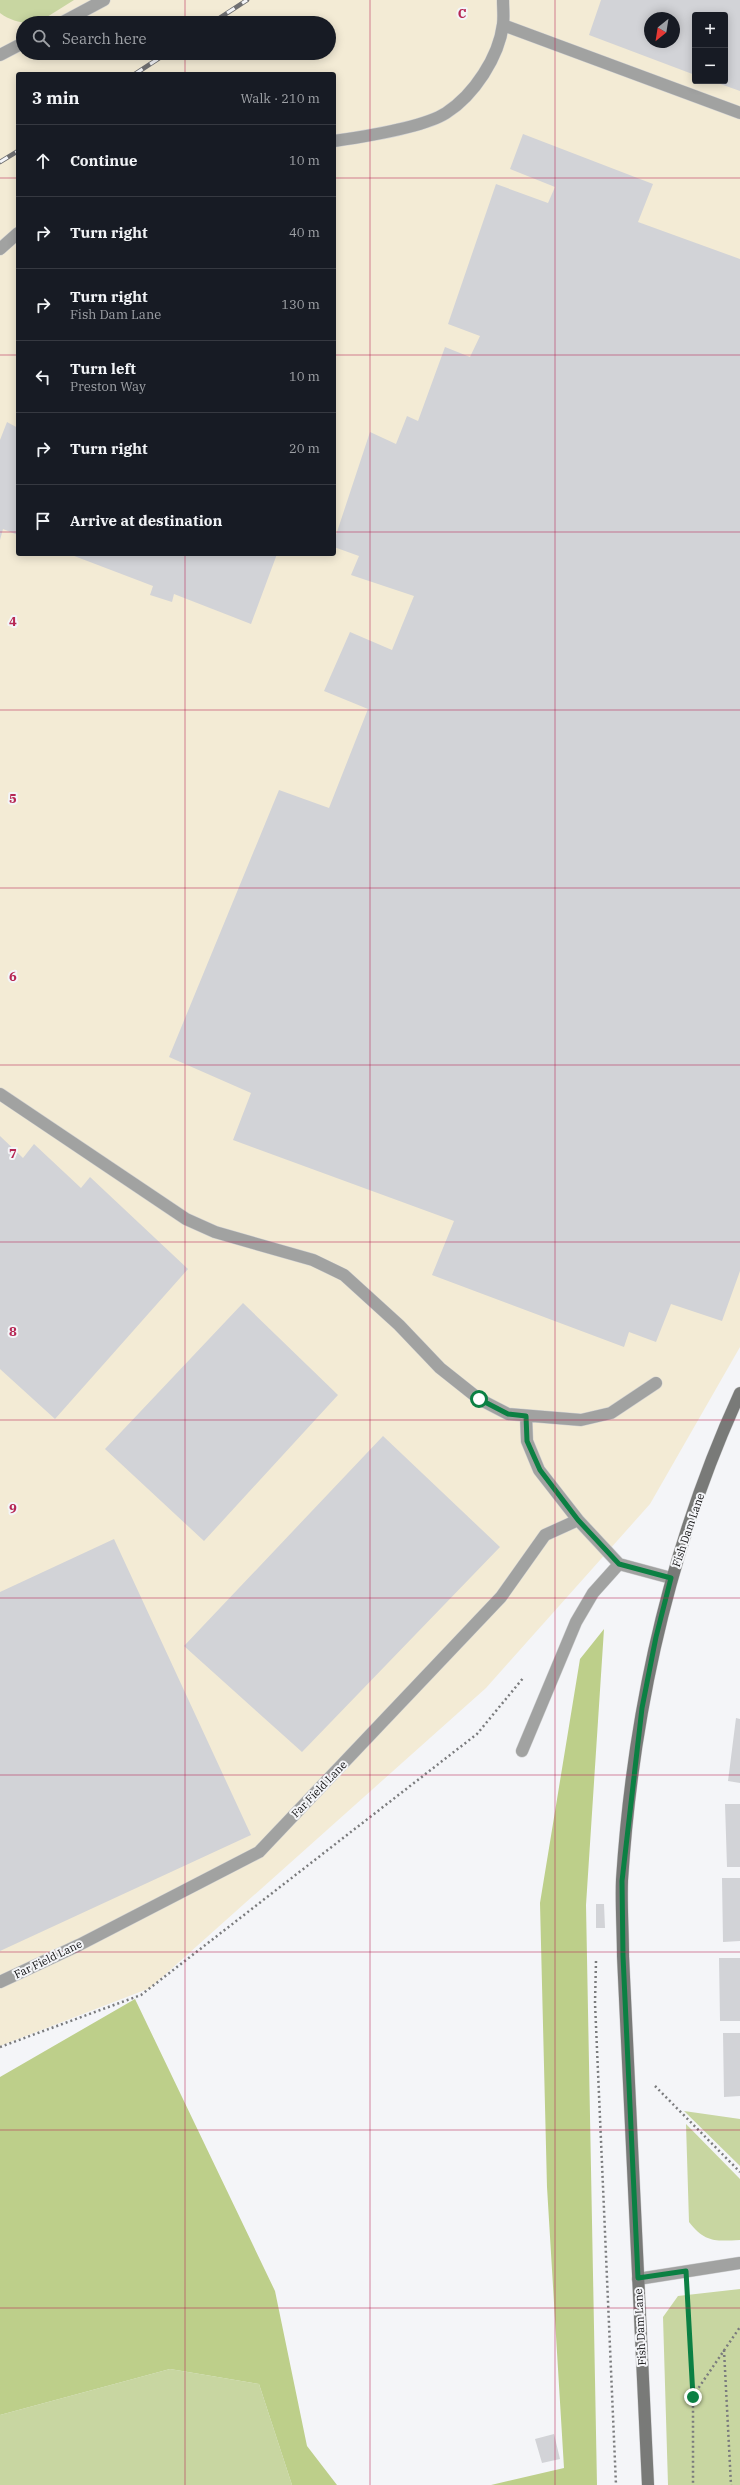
<!DOCTYPE html>
<html lang="en">
<head>
<meta charset="utf-8">
<style>
  :root { --surface:#171b24; --page:#20242c; --text:#f1f3f6; --muted:#9ea1a6; --line:#363941 }
  body { margin:0; font-family:"IBM Plex Serif",serif; background:var(--page); color:var(--text) }
  .controls { position:absolute; right:12px; top:12px; display:grid; overflow:hidden; border-radius:4px; box-shadow:0 2px 10px #0003 }
  .controls button { width:36px; height:36px; display:grid; place-items:center; padding:0; border:0; border-bottom:1px solid var(--line); background:var(--surface); color:var(--text); font:20px sans-serif }
  .compass { position:absolute; left:644px; top:12px; width:36px; height:36px; border-radius:50%; background:var(--surface); box-shadow:0 2px 10px #0003; rotate:210deg }
  .stop { position:absolute; width:12px; height:12px; margin:-9px; border:3px solid #0b8043; border-radius:50%; background:#fff }
  .stop.end { background:#0b8043; border-color:#fff; box-shadow:0 1px 4px #0008 }
  .list { margin:0; padding:0; list-style:none }
  h2 { display:flex; justify-content:space-between; align-items:center; height:52px; margin:0; padding:0 16px; font-size:17px }
  h2 small { font-size:13px; font-weight:400; color:var(--muted) }
  .list li { display:grid; grid-template-columns:26px 1fr auto; gap:12px; align-items:center; box-sizing:border-box; height:72px; padding:0 16px; border-top:1px solid var(--line) }
  .list b { display:block; font-size:15px; white-space:nowrap }
  .list p { margin:0; font-size:13px; white-space:nowrap; color:var(--muted) }
  .list em { font-size:13px; font-style:normal; color:var(--muted) }
  .icon { flex:none; width:22px; height:22px; fill:none; stroke:currentColor; stroke-width:2; stroke-linecap:round; stroke-linejoin:round }
  .map { position:relative; flex:none; width:740px; height:2485px; overflow:hidden }
  .search { position:absolute; background:var(--surface); box-shadow:0 2px 10px #0003; left:16px; top:16px; width:320px; height:44px; display:flex; align-items:center; gap:10px; box-sizing:border-box; padding:0 14px; border-radius:22px; color:var(--muted); font-size:15px }
  .panel { position:absolute; background:var(--surface); box-shadow:0 2px 10px #0003; left:16px; top:72px; width:320px; height:484px; border-radius:4px }
  .map>svg:first-child { display:block }
  .industrial { fill:#f3ebd5; fill-rule:evenodd }
  .green { fill:#c8d6a1 }
  .forest { fill:#bdcf8a }
  .building { fill:#d2d3d7; fill-rule:evenodd }
  .lines { fill:none; stroke-linecap:round; stroke-linejoin:round }
  .lane-casing { stroke:#d0d1d3; stroke-width:13 }
  .street-casing { stroke:#d0d1d3; stroke-width:13 }
  .secondary-casing { stroke:#d0d1d3; stroke-width:13 }
  .path { stroke:#7a7b7d; stroke-width:2.5; stroke-dasharray:2 3; stroke-linecap:butt }
  .lane { stroke:#a1a2a1; stroke-width:12 }
  .street { stroke:#a1a2a1; stroke-width:12 }
  .secondary { stroke:#797a78; stroke-width:12 }
  .rail-casing { stroke:#707072; stroke-width:4.5 }
  .rail { stroke:#f4f5f8; stroke-width:3; stroke-dasharray:9; stroke-linecap:butt }
  .route { stroke:#0b8043; stroke-width:5 }
  .grid { fill:none; stroke:#b62654; stroke-width:1; stroke-opacity:0.55 }
  .labels { text-anchor:middle; dominant-baseline:central; stroke-width:4; stroke-linejoin:round; paint-order:stroke }
  .street-label { font-size:11px; fill:#121213; stroke:#f4f5f8 }
  .grid-label { font-size:13px; text-anchor:middle; font-weight:bold; fill:#b62654; stroke:#f4f5f8; stroke-width:4; stroke-linejoin:round; paint-order:stroke }
</style>
</head>
<body>
<div class="map">
<svg width="740" height="2485" viewBox="0 0 740 2485">
  <rect width="100%" height="100%" fill="#f4f5f8"/>
  <!-- industrial -->
  <path class="industrial" d="M0 0H740V1347L650 1504 486 1688 150 1988 0 2046ZM695 15H725V81H695ZM650 18H674V42H650ZM23 23H329V53H23ZM18 74H334V554H18Z"/>
  <!-- green -->
  <path class="green" d="M0 0H74L39 22C25 24 12 22 0 13Z
    M684 2111 740 2119V2166Z
    M686 2124 740 2179V2240C716 2241 705 2243 689 2222Z
    M740 2289V2485H668L663 2317 678 2296Z
    M170 2369 259 2384 292 2485H0V2415Z"/>
  <!-- forest -->
  <path class="forest" d="M604 1629 586 1905 597 2485H491L564 2468 547 2187 540 1903 580 1659Z
    M135 1999 275 2291 307 2446 337 2485H292L259 2384 170 2369 0 2415V2077Z"/>
  <!-- building -->
  <path class="building" d="M601 0H740V91L712 81H725V15H695V75L589 35ZM650 18H674V42H650Z
    M523 134 653 184 638 222 740 259V1271L722 1321 671 1304 656 1342 629 1332 624 1347 432 1275 454 1221 233 1140 251 1093 169 1057 279 790 329 808 368 709 324 691 350 632 392 650 414 596 351 575 359 556 334 547V541L370 432 396 444 407 416 418 421 445 347 470 357 480 336 448 324 496 184 548 203 555 187 510 169Z
    M7 422 18 428V535L3 529 0 540V440Z
    M69 554H277L251 624 174 594 172 602 150 595 153 586Z
    M0 1136 23 1158 34 1144 81 1188 90 1177 188 1269 55 1419 0 1369Z
    M243 1303 338 1395 204 1541 105 1449Z
    M383 1436 500 1547 302 1752 184 1646Z
    M114 1539 251 1835 0 1951V1592Z
    M736 1718 740 1719V1783L728 1781Z
    M725 1804H740V1867H727Z
    M722 1878H740V1941L723 1942Z
    M596 1904H604L605 1928H596Z
    M719 1958H740V2021H720Z
    M723 2033H740V2096L724 2097Z
    M554 2434 560 2459 542 2463 535 2439Z"/>
  <g class="lines">
    <!-- lane casing -->
    <g class="lane-casing">
      <path id="lane" d="M61 23 104 0
        M503 25 740 113
        M0 55 23 43
        M334 141C362 137 424 127 446 113 474 95 499 57 503 24 504 17 503 8 503 0
        M0 249 18 233
        M0 1094 186 1219 215 1232 313 1260 344 1275 399 1325 440 1368 479 1399 508 1414 581 1420 611 1413 656 1383
        M526 1416 527 1441 539 1470 578 1520 619 1564 671 1578
        M522 1751 576 1622 593 1593 619 1564
        M0 1982 79 1945 259 1852 501 1597 545 1535 578 1520"/>
    </g>
    <!-- street casing -->
    <g class="street-casing">
      <path id="street" d="M638 2279 740 2263"/>
    </g>
    <!-- secondary casing -->
    <g class="secondary-casing">
      <path id="secondary" d="M648 2485 623 1956C623 1931 621 1905 622 1880 633 1711 669 1548 740 1393"/>
    </g>
    <!-- path -->
    <path class="path" d="M596 1961 595 2003 616 2485
      M0 2047 141 1995 477 1734 524 1677
      M655 2086 740 2172
      M687 2296 693 2397V2485
      M724 2350 731 2485
      M693 2396 740 2327"/>
    <!-- lane -->
    <use href="#lane" class="lane"/>
    <!-- street -->
    <use href="#street" class="street"/>
    <!-- secondary -->
    <use href="#secondary" class="secondary"/>
    <!-- rail casing -->
    <g class="rail-casing">
      <path id="rail" d="M212 23 247 0
        M135 74 167 53
        M0 162 18 151"/>
    </g>
    <!-- rail -->
    <use href="#rail" class="rail"/>
  </g>
  <g class="lines">
    <!-- route -->
    <path class="route" d="M479 1399 508 1414 526 1416 527 1441 540 1470 578 1520 619 1564 671 1578 656 1637 642 1708 622 1881 623 1956 638 2278 686 2271 693 2397"/>
  </g>
  <!-- grid -->
  <path class="grid" d="M185 0V23M370 0V2485M555 0V2485M185 53V74M0 178H18M334 178H740M0 355H18M334 355H740M0 532H18M334 532H740M185 554V2485M0 710H740M0 888H740M0 1065H740M0 1242H740M0 1420H740M0 1598H740M0 1775H740M0 1952H740M0 2130H740M0 2308H740"/>
  <g class="labels">
    <!-- street labels -->
    <g class="street-label">
      <text transform="translate(688 1530) rotate(-71)">Fish Dam Lane</text>
      <text transform="translate(319 1789) rotate(-46)">Far Field Lane</text>
      <text transform="translate(48 1959) rotate(-26)">Far Field Lane</text>
      <text transform="translate(640 2327) rotate(-93)">Fish Dam Lane</text>
    </g>
  </g>
  <g class="grid-label">
    <text x="462" y="18">C</text>
    <text x="13" y="626">4</text>
    <text x="13" y="803">5</text>
    <text x="13" y="981">6</text>
    <text x="13" y="1158">7</text>
    <text x="13" y="1336">8</text>
    <text x="13" y="1513">9</text>
  </g>
</svg>
<div class="controls">
<button>+</button>
<button>−</button>
</div>
<svg class="compass" viewBox="-18 -18 36 36"><path d="M0-13l5 13h-10z" fill="#e53935"/><path d="M0 13l5-13h-10z" fill="#9ea1a6"/></svg>
<div class="stop" style="left:479px;top:1399px"></div>
<div class="stop end" style="left:693px;top:2397px"></div>
<div class="search"><svg class="icon" aria-label="search" viewBox="0 0 24 24"><circle cx="10" cy="10" r="6"/><path d="M15 15l6 6"/></svg>Search here</div>
<section class="panel">
<h2>3 min<small>Walk · 210 m</small></h2>
<ul class="list">
<li><svg class="icon" aria-label="ahead" viewBox="0 0 24 24"><path d="M12 20V5M6 11l6-6 6 6"/></svg><div><b>Continue</b></div><em>10 m</em></li>
<li><svg class="icon" aria-label="right" viewBox="0 0 24 24"><path d="M7 20v-9h11M14 6l5 5-5 5"/></svg><div><b>Turn right</b></div><em>40 m</em></li>
<li><svg class="icon" aria-label="right" viewBox="0 0 24 24"><path d="M7 20v-9h11M14 6l5 5-5 5"/></svg><div><b>Turn right</b><p>Fish Dam Lane</p></div><em>130 m</em></li>
<li><svg class="icon" aria-label="left" viewBox="0 0 24 24"><path d="M17 20v-9H6M10 6l-5 5 5 5"/></svg><div><b>Turn left</b><p>Preston Way</p></div><em>10 m</em></li>
<li><svg class="icon" aria-label="right" viewBox="0 0 24 24"><path d="M7 20v-9h11M14 6l5 5-5 5"/></svg><div><b>Turn right</b></div><em>20 m</em></li>
<li><svg class="icon" aria-label="arrive" viewBox="0 0 24 24"><path d="M6 21V4h12l-3 4 3 4H6"/></svg><div><b>Arrive at destination</b></div></li>
</ul>
</section>
</div>
</body>
</html>
